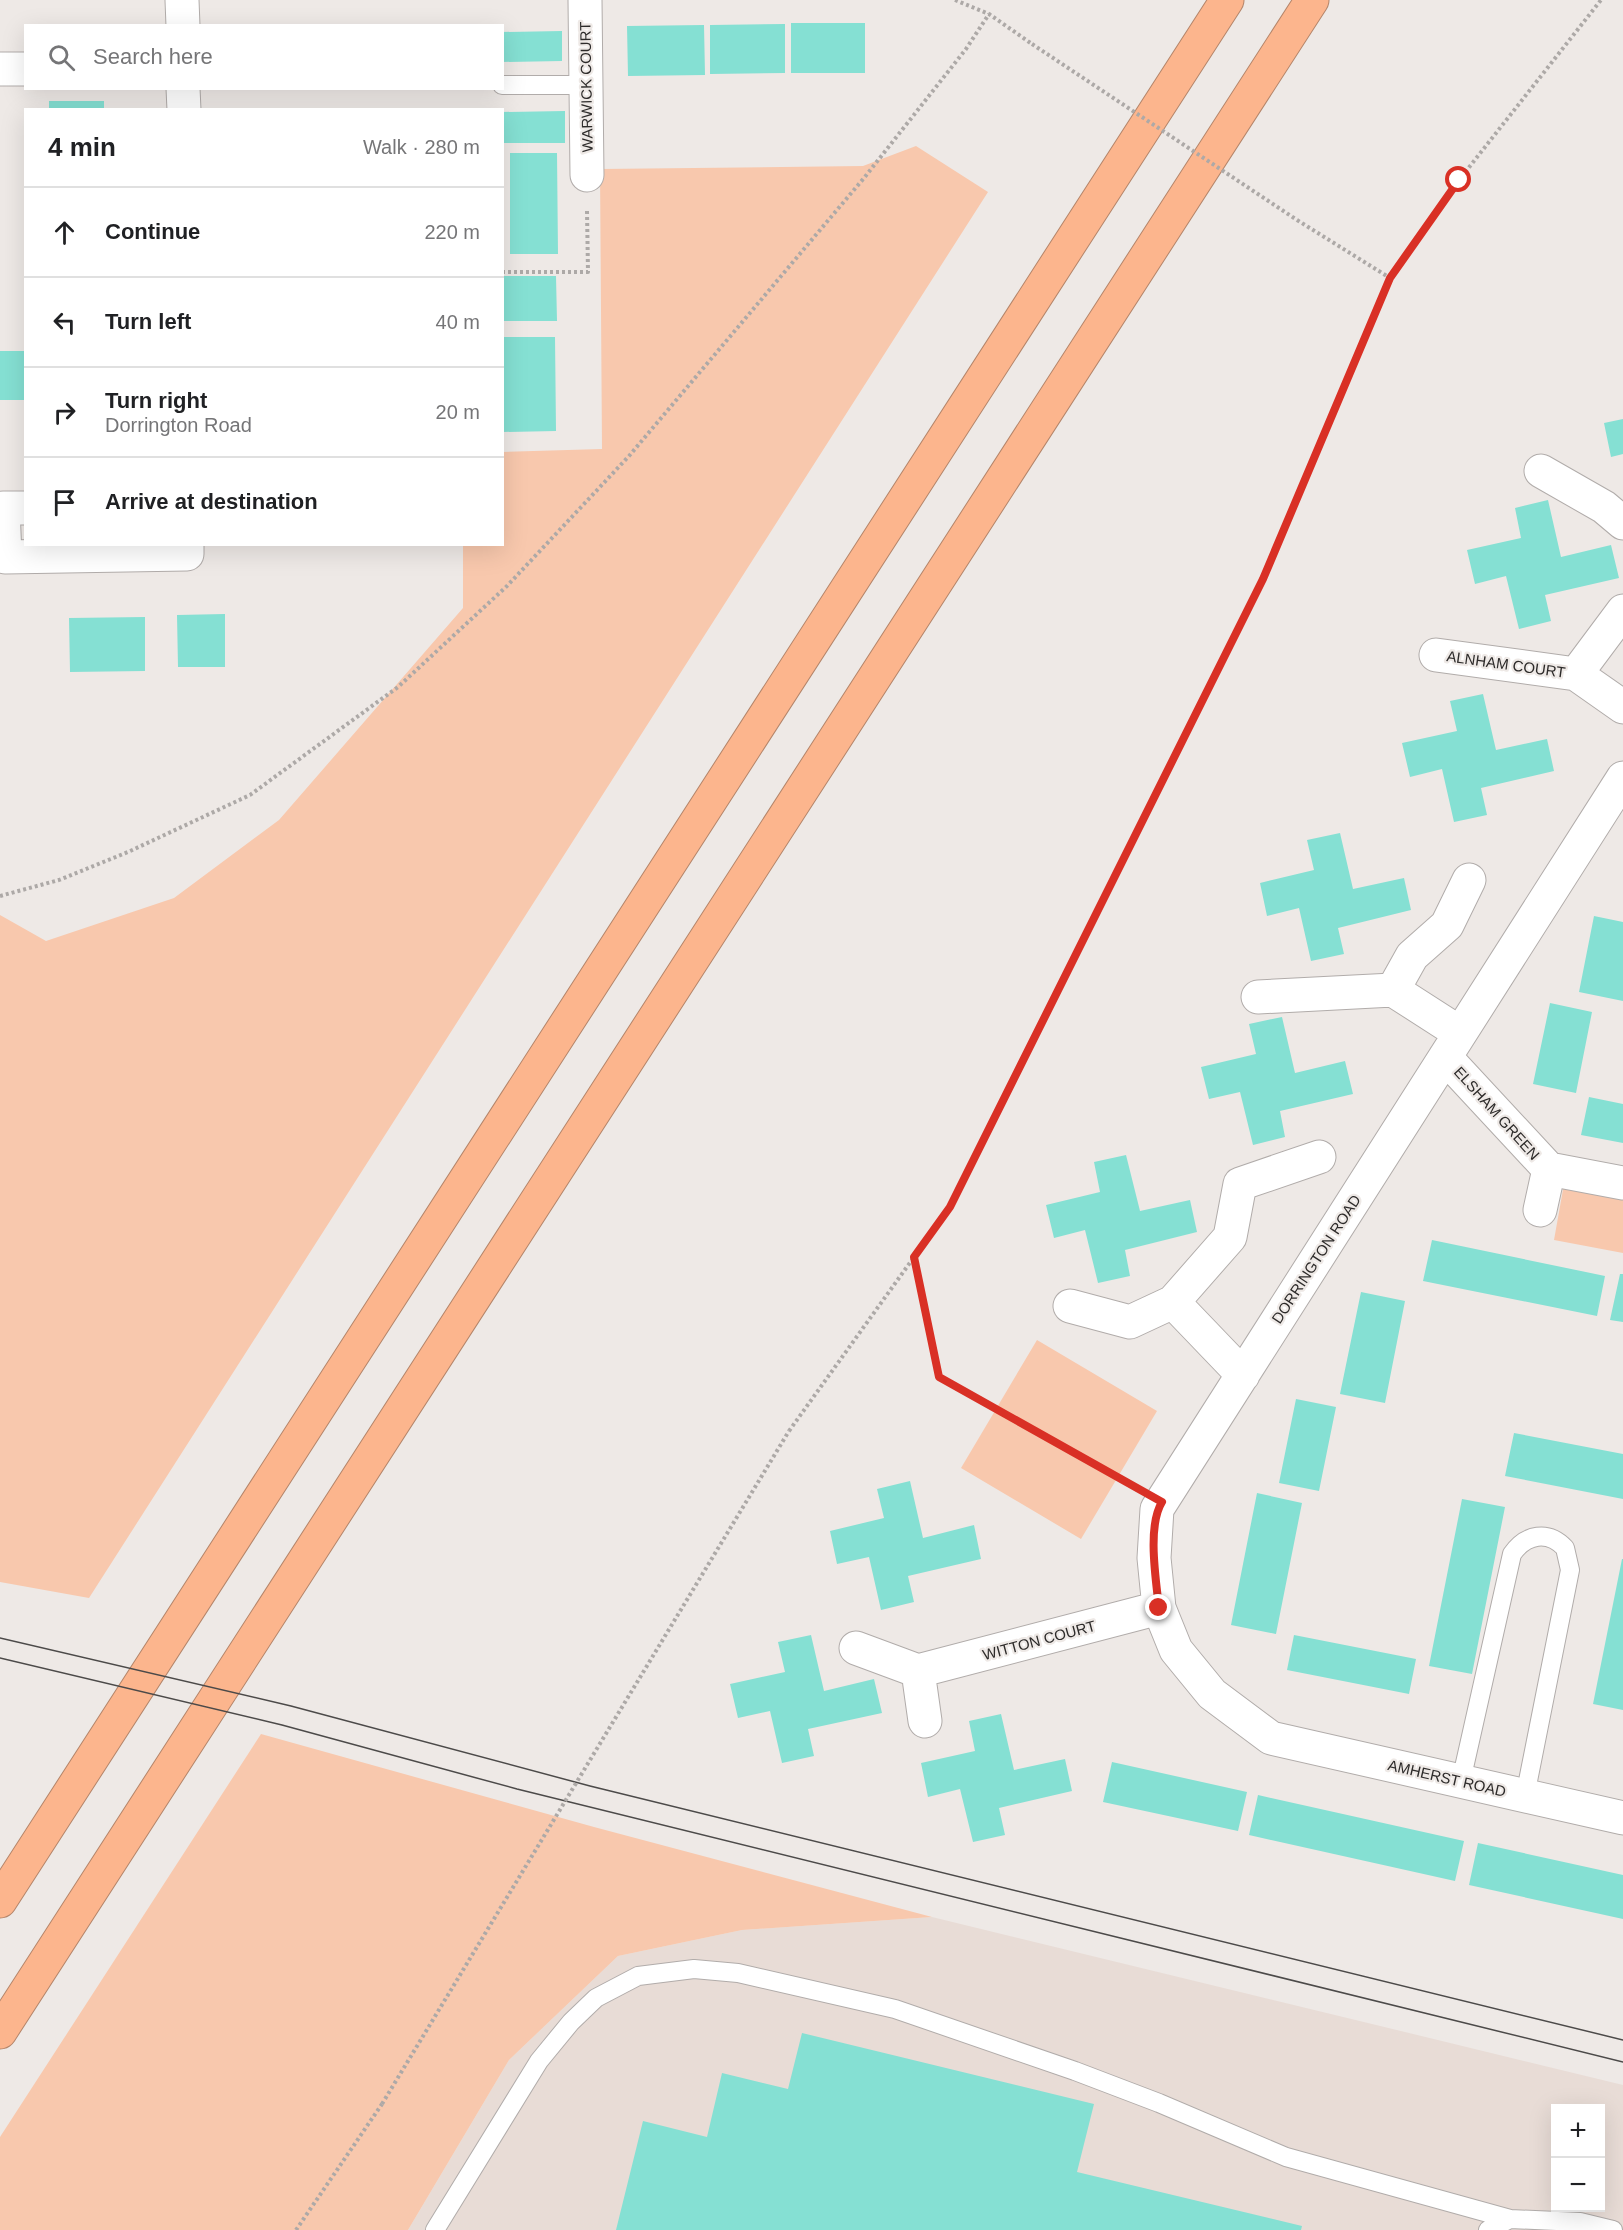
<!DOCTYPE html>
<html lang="en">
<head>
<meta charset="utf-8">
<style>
  :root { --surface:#fff; --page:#f2f2f2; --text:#202124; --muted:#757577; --line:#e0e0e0 }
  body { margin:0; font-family:Helvetica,sans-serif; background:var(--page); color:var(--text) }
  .controls { position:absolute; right:18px; bottom:18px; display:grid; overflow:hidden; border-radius:0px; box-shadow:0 6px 24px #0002 }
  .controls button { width:54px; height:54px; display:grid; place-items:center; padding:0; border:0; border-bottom:2px solid var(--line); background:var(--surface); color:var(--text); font:30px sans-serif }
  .stop { position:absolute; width:18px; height:18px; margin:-14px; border:4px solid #d93025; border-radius:50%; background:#fff }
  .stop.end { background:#d93025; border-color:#fff; box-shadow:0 2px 6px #0008 }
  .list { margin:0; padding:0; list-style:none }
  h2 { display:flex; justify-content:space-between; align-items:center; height:78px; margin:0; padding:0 24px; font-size:26px }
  h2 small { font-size:20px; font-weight:400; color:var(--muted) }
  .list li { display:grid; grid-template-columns:39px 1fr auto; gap:18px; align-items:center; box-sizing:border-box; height:90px; padding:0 24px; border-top:2px solid var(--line) }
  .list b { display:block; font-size:22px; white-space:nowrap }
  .list p { margin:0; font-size:20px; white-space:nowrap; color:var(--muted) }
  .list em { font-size:20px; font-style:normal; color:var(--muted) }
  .icon { flex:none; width:33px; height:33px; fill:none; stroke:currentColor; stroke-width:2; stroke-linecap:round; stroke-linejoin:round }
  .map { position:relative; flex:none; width:1623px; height:2230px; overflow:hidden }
  .search { position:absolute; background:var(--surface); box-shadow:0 6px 24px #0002; left:24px; top:24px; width:480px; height:66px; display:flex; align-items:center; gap:15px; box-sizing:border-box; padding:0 21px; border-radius:0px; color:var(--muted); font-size:22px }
  .panel { position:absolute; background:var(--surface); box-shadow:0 6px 24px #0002; left:24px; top:108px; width:480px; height:438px; border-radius:0px }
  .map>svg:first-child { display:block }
  .built { fill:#e8dcd6; fill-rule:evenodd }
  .green { fill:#f8c8ad }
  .building { fill:#85e0d3 }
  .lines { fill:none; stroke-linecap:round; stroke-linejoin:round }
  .lane-casing { stroke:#b1acaa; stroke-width:20 }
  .street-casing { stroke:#b1acaa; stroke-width:35 }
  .highway-casing { stroke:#b4856a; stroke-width:35 }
  .path { stroke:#ada9a7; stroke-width:4; stroke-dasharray:3 3; stroke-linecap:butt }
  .lane { stroke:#fff; stroke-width:18 }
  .street { stroke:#fff; stroke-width:33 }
  .highway { stroke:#fcb58d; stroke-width:33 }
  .tram { stroke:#4c4a49; stroke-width:1.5 }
  .path-bridge { stroke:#ada9a7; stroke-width:4; stroke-dasharray:3 3; stroke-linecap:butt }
  .route { stroke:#d93025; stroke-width:8 }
  .labels { text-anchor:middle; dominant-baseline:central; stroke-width:4.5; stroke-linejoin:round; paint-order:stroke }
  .street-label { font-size:15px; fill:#2d2b2a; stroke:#eee9e6 }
</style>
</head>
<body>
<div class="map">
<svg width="1623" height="2230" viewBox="0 0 1623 2230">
  <rect width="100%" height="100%" fill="#eee9e6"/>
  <!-- built -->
  <path class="built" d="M932 1917 1623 2085V2230H408L509 2060 618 1956 742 1930ZM1556 2108H1600V2208H1556Z"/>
  <!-- green -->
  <path class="green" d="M916 146 988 192 89 1598 0 1582V915L46 941 174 898 279 820 463 608V545L502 544 503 452 602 449 600 169 863 166Z
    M1564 1184 1623 1196V1253L1554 1240Z
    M1037 1340 1157 1411 1081 1539 961 1468Z
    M261 1734 594 1827 932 1917 742 1930 618 1956 509 2060 408 2230H0V2137Z"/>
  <!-- building -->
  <path class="building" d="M791 23H865V73H791Z
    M785 24V73L710 74V25Z
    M704 25 705 75 628 76 627 26Z
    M562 31V61L502 62V32Z
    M49 101H104V110H49Z
    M565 111V143H502V112Z
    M510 153H557L558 254H510Z
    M502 276H556L557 321H502Z
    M502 337H555L556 431 503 432Z
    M0 351H26V400H0Z
    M1623 419V454L1611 457 1604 423Z
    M1548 500 1561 557 1611 545 1619 578 1545 595 1551 621 1519 629 1506 576 1475 584 1467 550 1521 538 1515 508Z
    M225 614V667H178L177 615Z
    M145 617V671L70 672 69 618Z
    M1483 694 1496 750 1547 739 1554 771 1481 788 1487 815 1454 822 1442 769 1410 777 1402 743 1457 731 1450 701Z
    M1340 833 1353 889 1404 878 1411 910 1338 928 1344 954 1311 961 1299 908 1267 916 1260 883 1314 870 1307 840Z
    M1594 916 1623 922V1001L1579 992Z
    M1550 1003 1592 1012 1576 1093 1533 1084Z
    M1282 1017 1295 1073 1345 1061 1353 1094 1280 1111 1285 1137 1253 1145 1240 1092 1209 1099 1201 1067 1256 1054 1249 1024Z
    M1589 1097 1623 1104V1143L1581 1135Z
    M1126 1155 1140 1211 1190 1200 1197 1232 1125 1250 1130 1276 1098 1283 1085 1230 1054 1238 1046 1205 1100 1192 1094 1162Z
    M1432 1240 1605 1276 1597 1316 1423 1281Z
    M1620 1274H1623V1322L1610 1320Z
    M1361 1292 1405 1301 1385 1403 1340 1394Z
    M1296 1399 1336 1407 1319 1491 1279 1483Z
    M1514 1433 1623 1454V1499L1505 1476Z
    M910 1481 923 1538 974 1525 981 1559 908 1576 914 1602 881 1610 869 1557 837 1564 830 1531 884 1518 877 1489Z
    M1257 1493 1302 1503 1276 1634 1231 1625Z
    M1462 1499 1505 1507 1472 1674 1429 1666Z
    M1622 1559H1623V1710L1593 1704Z
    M811 1635 824 1691 874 1679 882 1713 808 1729 814 1756 782 1763 770 1711 738 1718 730 1684 785 1672 778 1642Z
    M1294 1635 1416 1659 1409 1694 1287 1670Z
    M1001 1714 1014 1770 1065 1759 1072 1791 999 1808 1005 1835 973 1842 960 1789 928 1797 921 1763 975 1751 969 1721Z
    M1112 1762 1247 1792 1238 1831 1103 1802Z
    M1258 1795 1464 1841 1455 1881 1249 1835Z
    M1478 1843 1623 1875V1919L1469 1885Z
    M802 2033 1094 2104 1077 2172 1302 2226 1301 2230H616L643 2121 707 2137 722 2073 788 2089Z"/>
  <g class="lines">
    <!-- lane casing -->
    <g class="lane-casing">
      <path id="lane" d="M502 85H586
        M1461 1781 1512 1554C1526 1534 1548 1530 1565 1548L1570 1570 1525 1796
        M435 2230 539 2061 571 2022 596 1998 638 1976 694 1969 738 1973 895 2009 1075 2071 1159 2103 1286 2157 1510 2219
        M1488 2230 1510 2219 1580 2222 1613 2230"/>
    </g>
    <!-- street casing -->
    <g class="street-casing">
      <path id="street" d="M182 0 183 26
        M585 0 587 175
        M0 69H26
        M183 88 184 110
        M1541 471 1604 507 1623 523
        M26 508H3L5 557 187 554V544
        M1436 655 1576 674 1623 707
        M1576 674 1623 611
        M1623 778 1157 1509 1154 1558 1159 1608 1176 1650 1212 1694 1271 1738 1623 1818
        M1393 990 1412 956 1447 925 1469 880
        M1258 997 1393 990 1460 1033
        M1445 1057 1549 1169 1623 1183
        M1540 1210 1549 1169
        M1173 1302 1230 1237 1240 1184 1319 1157
        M1070 1306 1130 1322 1173 1302 1243 1375
        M856 1648 918 1671 925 1721
        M918 1671 1159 1608"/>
    </g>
    <!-- highway casing -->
    <g class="highway-casing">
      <path id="highway" d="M0 1901 1227 0
        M0 2032 1312 0"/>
    </g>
    <!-- path -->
    <path class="path" d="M955 0 989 14 1032 44
      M1297 220 1390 278
      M502 272H588L587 211
      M0 896 59 880 128 852 250 795 398 687 507 586 629 456 864 178 966 49 989 14
      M914 1258 939 1377 1130 1483
      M789 1431 950 1207 1263 579 1390 278 1459 180 1601 0
      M296 2230 382 2104"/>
    <!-- lane -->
    <use href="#lane" class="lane"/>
    <!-- street -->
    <use href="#street" class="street"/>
    <!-- highway -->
    <use href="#highway" class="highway"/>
    <!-- tram -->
    <path class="tram" d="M0 1638 291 1706 590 1786 1623 2040
      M0 1658 282 1725 517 1789 1623 2062"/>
    <!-- path-bridge -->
    <path class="path-bridge" d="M1032 44 1297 220
      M382 2104 789 1431"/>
  </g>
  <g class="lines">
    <!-- route -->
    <path class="route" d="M1159 1608C1156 1580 1147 1526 1162 1502L939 1377 914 1257 950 1207 1263 579 1390 278 1459 180"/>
  </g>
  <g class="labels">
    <!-- street labels -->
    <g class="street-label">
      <text transform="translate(586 87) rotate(-91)">WARWICK COURT</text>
      <text transform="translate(1506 664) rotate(8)">ALNHAM COURT</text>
      <text transform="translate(1497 1113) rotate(48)">ELSHAM GREEN</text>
      <text transform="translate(1316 1259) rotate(-57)">DORRINGTON ROAD</text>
      <text transform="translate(1039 1640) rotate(-15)">WITTON COURT</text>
      <text transform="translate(1447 1778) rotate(13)">AMHERST ROAD</text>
    </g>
  </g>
</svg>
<div class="controls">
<button>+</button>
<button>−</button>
</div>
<div class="stop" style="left:1459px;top:180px"></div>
<div class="stop end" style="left:1159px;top:1608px"></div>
<div class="search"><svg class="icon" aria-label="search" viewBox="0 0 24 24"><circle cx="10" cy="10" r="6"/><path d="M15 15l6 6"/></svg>Search here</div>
<section class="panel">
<h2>4 min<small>Walk · 280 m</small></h2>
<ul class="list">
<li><svg class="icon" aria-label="ahead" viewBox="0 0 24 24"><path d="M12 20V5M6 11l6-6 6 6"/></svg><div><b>Continue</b></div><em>220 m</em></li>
<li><svg class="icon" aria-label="left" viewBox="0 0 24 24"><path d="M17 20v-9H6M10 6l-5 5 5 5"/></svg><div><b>Turn left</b></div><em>40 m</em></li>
<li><svg class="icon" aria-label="right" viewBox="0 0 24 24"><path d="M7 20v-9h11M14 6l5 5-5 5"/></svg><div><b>Turn right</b><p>Dorrington Road</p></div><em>20 m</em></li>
<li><svg class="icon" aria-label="arrive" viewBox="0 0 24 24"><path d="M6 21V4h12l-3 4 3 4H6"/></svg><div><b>Arrive at destination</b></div></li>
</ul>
</section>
</div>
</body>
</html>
